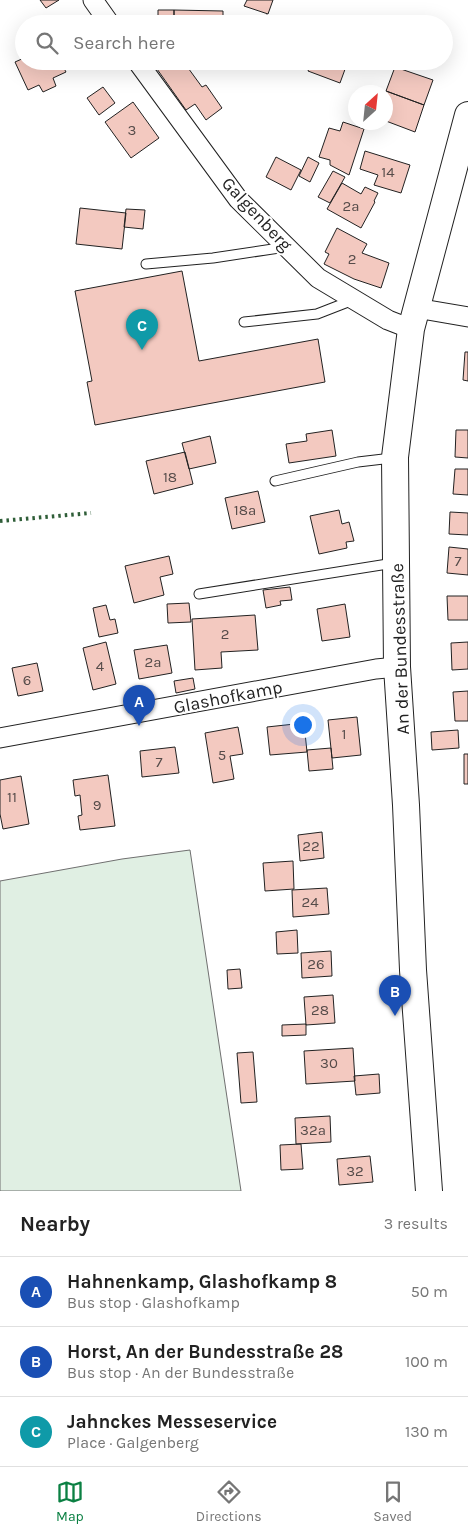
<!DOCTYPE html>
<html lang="en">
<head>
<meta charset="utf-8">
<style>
  :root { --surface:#fff; --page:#f6f6f6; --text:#222; --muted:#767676; --line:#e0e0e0; --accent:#0b8043 }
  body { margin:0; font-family:Karla,sans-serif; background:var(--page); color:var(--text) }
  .compass { position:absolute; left:348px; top:85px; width:45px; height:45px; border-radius:50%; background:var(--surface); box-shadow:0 5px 20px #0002; rotate:27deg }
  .you { position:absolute; left:302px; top:724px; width:18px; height:18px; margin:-12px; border:4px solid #fff; border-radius:50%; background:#1a73e8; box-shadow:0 0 0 8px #1a73e833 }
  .badge { display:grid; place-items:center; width:32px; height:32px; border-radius:50%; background:var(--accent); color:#fff; font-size:16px; font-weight:700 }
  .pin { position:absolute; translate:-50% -41px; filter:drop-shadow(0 1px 2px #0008) }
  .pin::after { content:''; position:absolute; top:26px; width:18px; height:15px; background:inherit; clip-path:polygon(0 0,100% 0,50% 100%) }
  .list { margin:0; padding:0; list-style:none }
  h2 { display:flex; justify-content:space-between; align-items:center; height:65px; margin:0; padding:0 20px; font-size:21px }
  h2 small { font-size:16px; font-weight:400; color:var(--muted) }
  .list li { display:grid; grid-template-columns:32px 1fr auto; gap:15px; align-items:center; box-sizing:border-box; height:70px; padding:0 20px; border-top:1px solid var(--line) }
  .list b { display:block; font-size:19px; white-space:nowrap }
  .list p { margin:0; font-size:16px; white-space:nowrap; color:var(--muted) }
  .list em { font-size:16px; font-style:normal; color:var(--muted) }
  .icon { flex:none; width:28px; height:28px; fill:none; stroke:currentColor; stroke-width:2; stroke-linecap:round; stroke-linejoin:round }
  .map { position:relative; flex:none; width:468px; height:1191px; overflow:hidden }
  .search { position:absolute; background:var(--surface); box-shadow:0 5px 20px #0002; left:15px; right:15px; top:15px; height:55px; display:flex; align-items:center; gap:12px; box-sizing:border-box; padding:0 18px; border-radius:28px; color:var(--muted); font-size:19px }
  .sheet { height:275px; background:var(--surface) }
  nav { display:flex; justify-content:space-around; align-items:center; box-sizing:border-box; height:70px; border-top:1px solid var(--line); background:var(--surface); font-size:14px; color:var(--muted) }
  nav a { display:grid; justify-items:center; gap:2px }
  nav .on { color:var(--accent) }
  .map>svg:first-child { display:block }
  .green { fill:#e0efe3; stroke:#6f6f6f }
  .building { fill:#f3c9c0; stroke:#222 }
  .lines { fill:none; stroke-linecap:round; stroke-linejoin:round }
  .service-casing { stroke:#222; stroke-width:11 }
  .minor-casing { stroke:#222; stroke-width:21 }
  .secondary-casing { stroke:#222; stroke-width:28 }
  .service { stroke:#fff; stroke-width:9 }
  .minor { stroke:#fff; stroke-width:19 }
  .secondary { stroke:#fff; stroke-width:26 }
  .hedge { stroke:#2f5e38; stroke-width:4; stroke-dasharray:2.5 4; stroke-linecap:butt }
  .labels { text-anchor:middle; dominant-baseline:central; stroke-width:4; stroke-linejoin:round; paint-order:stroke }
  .number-label { font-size:15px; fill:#564c4a }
  .street-label { font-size:18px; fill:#222; stroke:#fff }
</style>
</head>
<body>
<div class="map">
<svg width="468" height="1191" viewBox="0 0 468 1191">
  <rect width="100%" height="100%" fill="#fff"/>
  <!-- green -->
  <path class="green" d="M190 850 241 1191H0V881L122 859Z"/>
  <!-- building -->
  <path class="building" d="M40 0H59L46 8Z
    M247 0H273L268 14 244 6Z
    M158 10H174V24H158Z
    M174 10 223 11V24L174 23Z
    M266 15 287 24H263Z
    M24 58V61H60L66 72 53 78 56 86 43 92 39 85 28 90 15 62Z
    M167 61H183L202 87 206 85 222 108 206 120 195 104 186 110 157 69Z
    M312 61H348L340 83 308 71Z
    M350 61H367L364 68 350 63Z
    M395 67 433 80 424 105 386 91Z
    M103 87 115 103 99 115 87 98Z
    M386 91 424 105 415 132 386 121Z
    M133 102 159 138 131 158 105 122Z
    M343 122 364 129 349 175 330 165V160L319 157 329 128 340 131Z
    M365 151 410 165 401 193 374 185 378 175 360 169Z
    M276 157 301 170 291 190 266 177Z
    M308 157 319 163 310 182 299 176Z
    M333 171 345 177 330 203 318 197Z
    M342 183 361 194 365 187 378 193 374 201 375 202 361 228 327 209Z
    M80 208 126 213 122 249 76 244Z
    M126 209 145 210 143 229 124 227Z
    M337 228 367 244 362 253 389 263 381 288 354 279 324 264 329 254 325 252Z
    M182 271 199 361 318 339 325 382 95 425 87 382 92 381 75 291Z
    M465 352H468V381L463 380Z
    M332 430 336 456 289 463 286 444 307 441 306 434Z
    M456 430H468V458L455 457Z
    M210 436 216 463 189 469 182 443Z
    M185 452 193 484 154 494 146 461Z
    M455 469H468V495L453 494Z
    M258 491 265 522 232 529 225 498Z
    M339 510 342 524 349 522 354 541 346 542 347 548 319 554 310 516Z
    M450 512 468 513V535L449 534Z
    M449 547 468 549V575L447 573Z
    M169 556 173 574 160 577 164 595 134 603 125 566Z
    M290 587 292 600 280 601 281 605 266 608 263 590Z
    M447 596H468V620H448Z
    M189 603 191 622 168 623 167 604Z
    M345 604 350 637 322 641 317 609Z
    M106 605 110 620 115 619 118 633 99 637 93 608Z
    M255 615 258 650 221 652 222 668 195 670 192 619Z
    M106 642 116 684 93 690 83 648Z
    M468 642V669L452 670 451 643Z
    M167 645 172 673 139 679 134 650Z
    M37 663 43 691 18 696 12 668Z
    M193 678 195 689 176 693 174 681Z
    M468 691V721H455L453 692Z
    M357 717 361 755 332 758 328 720Z
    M304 723 307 752 270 755 267 727Z
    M238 727 243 754 230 756 234 779 213 783 205 733Z
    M458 730 459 748 432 750 431 732Z
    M175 747 179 773 142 777 140 751Z
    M331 748 333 769 309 771 307 750Z
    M464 754H468V784H464Z
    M108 775 115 826 80 830 78 816 82 815 80 795 75 796 73 780Z
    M21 776 29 824 3 829 0 814V780Z
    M322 832 324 858 300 861 298 835Z
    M293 861 294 889 265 891 263 863Z
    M327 888 329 914 293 917 292 890Z
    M297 930 298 953 277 954 276 932Z
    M331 951 332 976 302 978 301 953Z
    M240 969 242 988 228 989 227 970Z
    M333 995 335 1023 306 1025 304 997Z
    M306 1024V1035L282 1036V1025Z
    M353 1048 355 1081 306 1084 304 1051Z
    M253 1052 257 1102 241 1103 237 1053Z
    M379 1074 380 1093 356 1095 354 1076Z
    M330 1116 331 1142 296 1144 295 1118Z
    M301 1144 303 1169 281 1170 280 1145Z
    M370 1156 373 1182 339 1185 337 1159Z"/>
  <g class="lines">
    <!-- service casing -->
    <g class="service-casing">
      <path id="service" d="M146 264 213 258 286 247
        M244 322 317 314 353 300
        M275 481 358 462 392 458
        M199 594 394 563"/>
    </g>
    <!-- minor casing -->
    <g class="minor-casing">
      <path id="minor" d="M93 0 110 24
        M137 61 238 199 318 278 388 320 411 329
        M416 308 468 317
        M0 738 376 669 397 667"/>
    </g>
    <!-- secondary casing -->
    <g class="secondary-casing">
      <path id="secondary" d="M429 1191 413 970 406 805 397 667 395 457 411 329 468 115"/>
    </g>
    <!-- service -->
    <use href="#service" class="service"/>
    <!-- minor -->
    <use href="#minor" class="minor"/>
    <!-- secondary -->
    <use href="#secondary" class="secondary"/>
    <!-- hedge -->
    <path class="hedge" d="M0 521 91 513"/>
  </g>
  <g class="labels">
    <!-- number labels -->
    <g class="number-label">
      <text x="132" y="130">3</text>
      <text x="388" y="172">14</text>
      <text x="351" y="206">2a</text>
      <text x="352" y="259">2</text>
      <text x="170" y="477">18</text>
      <text x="245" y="510">18a</text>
      <text x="458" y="561">7</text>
      <text x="225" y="634">2</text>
      <text x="153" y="662">2a</text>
      <text x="100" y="666">4</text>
      <text x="27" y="680">6</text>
      <text x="344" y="734">1</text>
      <text x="222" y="755">5</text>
      <text x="159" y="762">7</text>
      <text x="12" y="797">11</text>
      <text x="97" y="805">9</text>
      <text x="311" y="846">22</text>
      <text x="310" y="902">24</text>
      <text x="316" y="964">26</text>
      <text x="320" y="1010">28</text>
      <text x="329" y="1063">30</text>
      <text x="313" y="1130">32a</text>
      <text x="355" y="1171">32</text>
    </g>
    <!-- street labels -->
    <g class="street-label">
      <text transform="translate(257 214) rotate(47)">Galgenberg</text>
      <text transform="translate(400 649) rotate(-92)">An der Bundesstraße</text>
      <text transform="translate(228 697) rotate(-11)">Glashofkamp</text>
    </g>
  </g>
</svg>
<svg class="compass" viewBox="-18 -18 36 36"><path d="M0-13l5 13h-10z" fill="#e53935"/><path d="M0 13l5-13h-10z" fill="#767676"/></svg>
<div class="you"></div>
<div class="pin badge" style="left:139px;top:726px;background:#1a4fb4">A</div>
<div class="pin badge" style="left:395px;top:1016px;background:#1a4fb4">B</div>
<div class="pin badge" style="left:142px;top:350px;background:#0f9aa8">C</div>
<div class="search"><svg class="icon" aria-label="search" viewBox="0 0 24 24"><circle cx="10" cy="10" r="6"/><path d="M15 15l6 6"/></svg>Search here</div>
</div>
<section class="sheet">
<h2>Nearby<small>3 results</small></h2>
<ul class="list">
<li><span class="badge" style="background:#1a4fb4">A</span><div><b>Hahnenkamp, Glashofkamp 8</b><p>Bus stop · Glashofkamp</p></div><em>50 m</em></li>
<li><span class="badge" style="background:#1a4fb4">B</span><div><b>Horst, An der Bundesstraße 28</b><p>Bus stop · An der Bundesstraße</p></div><em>100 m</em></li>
<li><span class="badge" style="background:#0f9aa8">C</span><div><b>Jahnckes Messeservice</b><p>Place · Galgenberg</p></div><em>130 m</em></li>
</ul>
</section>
<nav>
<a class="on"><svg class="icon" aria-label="map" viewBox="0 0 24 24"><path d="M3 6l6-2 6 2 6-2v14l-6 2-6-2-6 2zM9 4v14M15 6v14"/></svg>Map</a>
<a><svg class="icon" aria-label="directions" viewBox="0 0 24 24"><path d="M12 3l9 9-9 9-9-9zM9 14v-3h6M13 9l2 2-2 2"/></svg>Directions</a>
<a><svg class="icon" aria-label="saved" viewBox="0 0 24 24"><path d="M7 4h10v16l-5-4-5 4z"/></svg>Saved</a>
</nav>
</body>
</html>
